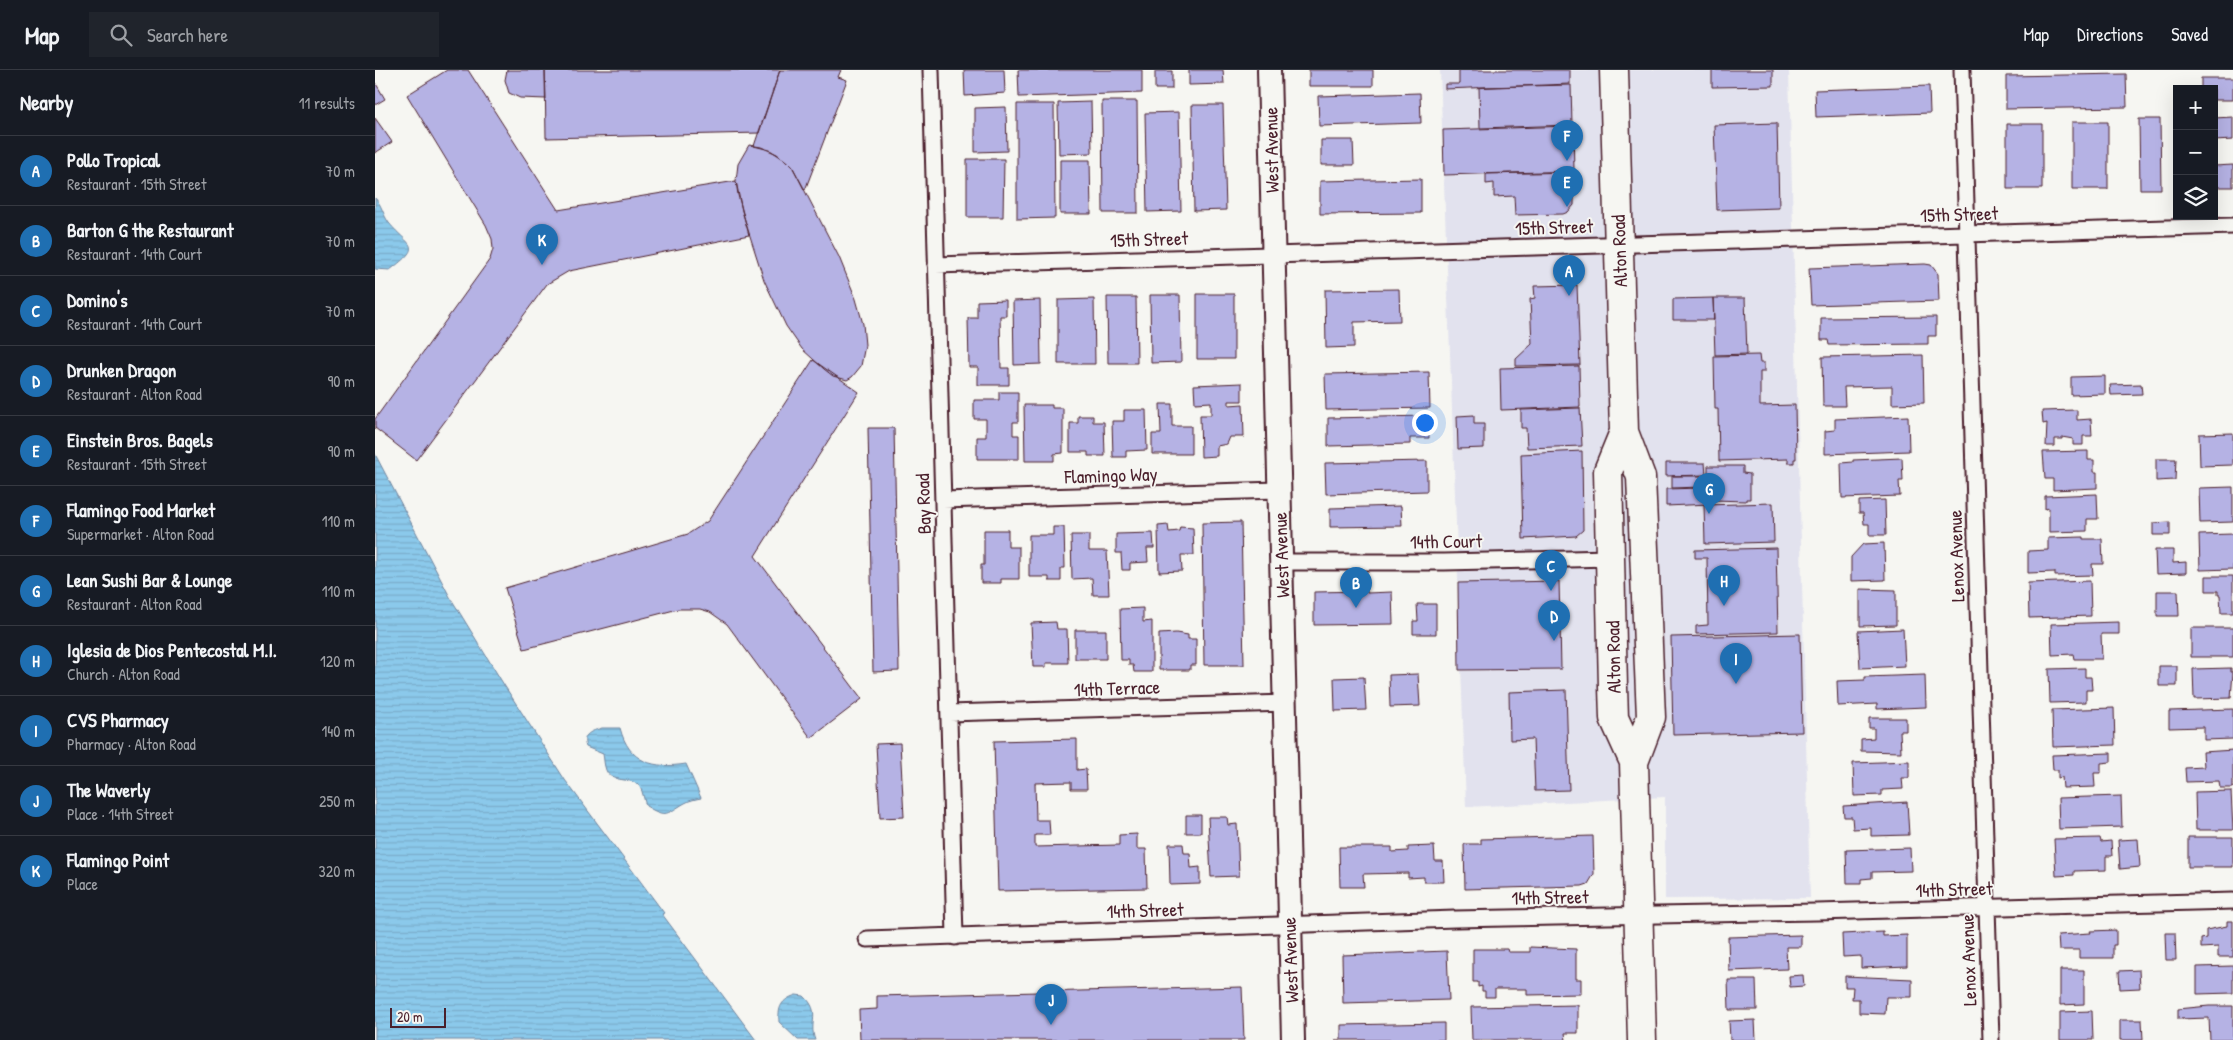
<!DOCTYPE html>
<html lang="en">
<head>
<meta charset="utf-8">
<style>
  :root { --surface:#171b24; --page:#20242c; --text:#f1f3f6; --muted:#9ea1a6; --line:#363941; --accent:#1f6fb2 }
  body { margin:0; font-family:"Patrick Hand",sans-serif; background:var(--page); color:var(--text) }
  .controls { position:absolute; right:15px; top:15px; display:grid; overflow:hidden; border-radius:0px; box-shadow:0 5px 20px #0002 }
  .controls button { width:45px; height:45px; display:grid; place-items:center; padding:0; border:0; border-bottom:1px solid var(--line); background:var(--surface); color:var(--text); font:25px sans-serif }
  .scale { position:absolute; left:15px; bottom:12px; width:56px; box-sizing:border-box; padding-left:5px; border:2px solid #4a1f2b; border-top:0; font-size:14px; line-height:18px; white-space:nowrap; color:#4a1f2b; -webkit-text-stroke:4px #f6f6f2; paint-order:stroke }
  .you { position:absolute; left:1049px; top:352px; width:18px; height:18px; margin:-12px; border:4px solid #fff; border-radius:50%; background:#1a73e8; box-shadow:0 0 0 8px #1a73e833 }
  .badge { display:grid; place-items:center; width:32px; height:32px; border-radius:50%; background:var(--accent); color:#fff; font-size:16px; font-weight:700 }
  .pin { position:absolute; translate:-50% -41px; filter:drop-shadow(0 1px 2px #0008) }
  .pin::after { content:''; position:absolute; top:26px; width:18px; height:15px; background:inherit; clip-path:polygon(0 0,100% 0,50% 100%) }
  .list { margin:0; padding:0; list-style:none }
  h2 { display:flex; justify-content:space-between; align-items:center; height:65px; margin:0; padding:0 20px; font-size:21px }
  h2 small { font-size:16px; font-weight:400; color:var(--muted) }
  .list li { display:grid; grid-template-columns:32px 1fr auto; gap:15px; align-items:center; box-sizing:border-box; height:70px; padding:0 20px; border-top:1px solid var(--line) }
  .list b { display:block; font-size:19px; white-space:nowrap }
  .list p { margin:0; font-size:16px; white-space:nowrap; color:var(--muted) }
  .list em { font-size:16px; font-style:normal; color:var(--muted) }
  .icon { flex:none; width:28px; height:28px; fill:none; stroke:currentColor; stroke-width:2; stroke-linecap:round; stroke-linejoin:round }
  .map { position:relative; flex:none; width:1858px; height:970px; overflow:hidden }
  header { display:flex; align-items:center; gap:30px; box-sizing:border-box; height:70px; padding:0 25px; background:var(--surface); border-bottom:1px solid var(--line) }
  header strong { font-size:24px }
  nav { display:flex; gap:28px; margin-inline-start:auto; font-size:18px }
  .search { width:350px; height:45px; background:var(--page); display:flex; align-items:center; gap:12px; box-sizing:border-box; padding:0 18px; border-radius:0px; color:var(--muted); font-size:19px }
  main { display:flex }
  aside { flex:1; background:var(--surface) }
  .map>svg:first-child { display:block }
  .built { fill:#e2e2ee }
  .water { fill:url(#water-rules); stroke:#71859e }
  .building { fill:#b5b2e4; stroke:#4a1f2b }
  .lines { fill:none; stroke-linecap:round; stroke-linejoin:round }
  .street-casing { stroke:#4a1f2b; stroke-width:19 }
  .secondary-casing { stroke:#4a1f2b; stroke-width:26 }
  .highway-casing { stroke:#4a1f2b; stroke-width:31 }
  .street { stroke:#f6f6f2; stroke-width:15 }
  .secondary { stroke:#f6f6f2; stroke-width:22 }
  .highway { stroke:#f6f6f2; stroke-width:28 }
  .labels { text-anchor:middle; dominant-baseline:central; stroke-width:4; stroke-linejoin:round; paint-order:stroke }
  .street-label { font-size:19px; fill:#4a1f2b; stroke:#f6f6f2 }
</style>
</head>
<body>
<header>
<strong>Map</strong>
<div class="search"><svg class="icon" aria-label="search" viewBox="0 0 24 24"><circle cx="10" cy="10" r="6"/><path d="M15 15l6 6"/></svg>Search here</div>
<nav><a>Map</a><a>Directions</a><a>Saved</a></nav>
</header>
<main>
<aside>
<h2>Nearby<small>11 results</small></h2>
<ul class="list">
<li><span class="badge">A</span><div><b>Pollo Tropical</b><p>Restaurant · 15th Street</p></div><em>70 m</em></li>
<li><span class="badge">B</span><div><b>Barton G the Restaurant</b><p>Restaurant · 14th Court</p></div><em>70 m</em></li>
<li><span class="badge">C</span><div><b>Domino's</b><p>Restaurant · 14th Court</p></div><em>70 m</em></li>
<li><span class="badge">D</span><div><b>Drunken Dragon</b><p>Restaurant · Alton Road</p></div><em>90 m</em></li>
<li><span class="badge">E</span><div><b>Einstein Bros. Bagels</b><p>Restaurant · 15th Street</p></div><em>90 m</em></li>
<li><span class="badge">F</span><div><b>Flamingo Food Market</b><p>Supermarket · Alton Road</p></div><em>110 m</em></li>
<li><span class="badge">G</span><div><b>Lean Sushi Bar &amp; Lounge</b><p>Restaurant · Alton Road</p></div><em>110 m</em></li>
<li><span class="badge">H</span><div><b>Iglesia de Dios Pentecostal M.I.</b><p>Church · Alton Road</p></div><em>120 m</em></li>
<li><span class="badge">I</span><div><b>CVS Pharmacy</b><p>Pharmacy · Alton Road</p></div><em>140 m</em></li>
<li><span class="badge">J</span><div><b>The Waverly</b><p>Place · 14th Street</p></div><em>250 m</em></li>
<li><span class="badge">K</span><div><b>Flamingo Point</b><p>Place</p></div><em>320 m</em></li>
</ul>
</aside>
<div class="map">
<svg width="1858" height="970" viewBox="0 0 1858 970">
  <defs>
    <pattern id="water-rules" width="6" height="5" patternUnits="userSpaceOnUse" patternTransform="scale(1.25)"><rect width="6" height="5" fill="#8bc9eb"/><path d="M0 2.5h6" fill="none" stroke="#79acca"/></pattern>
  </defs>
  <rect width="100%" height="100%" fill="#f6f6f2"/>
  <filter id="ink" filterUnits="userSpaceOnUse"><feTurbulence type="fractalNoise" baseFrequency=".02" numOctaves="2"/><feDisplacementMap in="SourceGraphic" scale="10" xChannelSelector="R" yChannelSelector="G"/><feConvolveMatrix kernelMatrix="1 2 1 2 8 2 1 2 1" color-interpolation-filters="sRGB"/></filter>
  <g filter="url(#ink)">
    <!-- built -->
    <path class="built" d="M1065 0H1414L1435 828 1290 829V727L1091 737Z"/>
    <!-- water -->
    <path class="water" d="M0 128C7 135 8 145 14 153 35 178 49 174 15 200L0 199Z
      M0 384 75 527 129 615 190 710 289 843 287 844 381 970H0Z
      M227 658H245C254 693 279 699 311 694L326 728C321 729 315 730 310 733 292 743 292 749 271 736 269 730 268 722 265 717 257 706 236 714 231 700 229 695 229 689 228 684L211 677C206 664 217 661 227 658Z
      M421 925 429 926C447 943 433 952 440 970H423L404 952C403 937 406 930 421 925Z"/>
    <!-- building -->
    <path class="building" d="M72 0H93L183 140 361 111 363 125 374 165 194 201 172 214 41 390 0 358V349L115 189 118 179 117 169 111 155 32 25Z
      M132 0H170L171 29 145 28 134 23 130 10Z
      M170 0H405L384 63 171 68Z
      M405 0H466L463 7 472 10 430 120 417 96 410 90 395 80 379 76Z
      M589 0H629L630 23 590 26Z
      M643 0H767V23L644 27Z
      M814 0H848L849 14 814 15Z
      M934 0H998V16H934Z
      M1084 0H1195V14L1070 19V14H1084Z
      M1337 0H1398V16L1337 17Z
      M780 1H797V19H780Z
      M1751 4 1752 37 1631 39V6Z
      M1826 8H1858V30H1839V19H1826Z
      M0 12 10 29 0 35Z
      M1196 15 1197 55 1105 58 1104 17Z
      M1554 16 1555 43 1441 47 1440 20Z
      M1045 23 1046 53 944 56 943 26Z
      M727 31H762L763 143H728Z
      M716 32 717 83 684 84 683 33Z
      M642 34H679L680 148 642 149Z
      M817 35H848L851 140 819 141Z
      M631 37 632 81 600 82V38Z
      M804 42 806 141 772 142 770 43Z
      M1858 47V70L1839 71V48Z
      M0 48 17 72 0 83Z
      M1764 49H1785L1786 119H1765Z
      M1697 52H1733V119H1697Z
      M1402 53 1404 138 1342 140 1339 55Z
      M1632 54H1667V119H1632Z
      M1198 56 1199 101 1069 105 1068 60Z
      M946 70H978L979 95H946Z
      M374 75 386 77 402 84 417 96 464 187 481 229 488 254 490 275 486 296 477 307 472 310 458 306 449 299 427 279 411 256 389 210 367 141 361 111 363 94Z
      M592 89H629L628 147H592Z
      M685 90H715L716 144H685Z
      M1858 95V117H1839V96Z
      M1199 102V135L1193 142 1188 144 1140 145 1139 126 1119 127V113L1111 114V104Z
      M1046 109V143L945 144V111Z
      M1550 194 1556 195 1563 204 1564 231 1436 235 1434 198Z
      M1202 215 1205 295 1141 296V289L1157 274 1155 229 1160 228 1159 216Z
      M1024 219 1025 251 979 252V277L951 278 950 220Z
      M822 224H859V289H822Z
      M775 225H805L806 292 776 293Z
      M732 227H761L762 293H733Z
      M1338 228 1339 250H1298V229Z
      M1338 228H1370L1372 284 1340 285Z
      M719 229 720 294H683V230Z
      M631 230V246H625L626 298H634V315H603V297H594L593 248H602V231Z
      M665 230 666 294 639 295 638 231Z
      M1561 247V266H1553V274L1454 275 1453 270H1446V248Z
      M1384 285 1385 293H1389V302H1385V336L1420 335 1421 389H1419V393H1413V389L1344 391 1343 339H1340L1339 286Z
      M1548 285 1549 333 1517 334V316L1469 317 1470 336H1448L1447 287Z
      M438 290 484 322 380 486 487 629 436 668 352 554 335 542 325 539H303L149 579 130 518 313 464 333 451Z
      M1204 296 1205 337 1126 340 1125 298Z
      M1054 302 1055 338 951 340 950 304Z
      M1730 306V324L1696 325V307Z
      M867 313V331H854V335L868 334 869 367H855L852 374 842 376V386L826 387 825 345H836V332L820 333 819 315Z
      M1766 314 1767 324 1736 325 1735 315Z
      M624 322H643V352H638V365H644V389H602V367H611V349H599V330H624Z
      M785 334H797V356H816V384H777V364H786Z
      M649 335H677V338H688V383L679 384V391H650Z
      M1205 338 1207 376 1152 378 1151 358H1146V340Z
      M749 340H771L772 380 751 381V387H738L737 351H749Z
      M1702 340V350L1716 349 1717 366H1708V375H1698V369L1687 367V369H1680V376H1671L1672 353 1668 354 1667 341Z
      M1099 345V354H1109V378L1083 379 1082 346Z
      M703 346H718V352H729L730 386H713V382H695V353H703Z
      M1053 346 1054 368H1035V374L953 376V348Z
      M1533 346 1534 381 1450 384V361L1460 360V349Z
      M493 358H519L524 601 498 602Z
      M1858 363V395L1825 396 1824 364Z
      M1207 381 1208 460 1201 466 1148 469 1146 384Z
      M1713 381V390H1719V402H1722V418L1678 420V409H1670L1668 382Z
      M1527 388 1528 411H1524L1525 426 1467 428 1466 393 1478 392V390Z
      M1781 389H1801L1800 410 1781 411Z
      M1052 391V421L951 424 950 393Z
      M1291 393H1330L1331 405 1291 406Z
      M1333 396H1368V403L1375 404V429H1371V431L1338 430V419H1333Z
      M1297 406H1326V417L1297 418Z
      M1858 417V452L1825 453 1824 418Z
      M1326 418V422H1335V434L1291 436V419Z
      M1722 424 1723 449H1712V461L1674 462V438L1670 439V426Z
      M1510 430 1511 465H1494V454H1489L1488 443H1484V431Z
      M1398 433 1399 472 1330 474 1329 435Z
      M1026 436 1027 456 955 457V438Z
      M866 452 869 595H829L827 453Z
      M1795 452V465H1778V453Z
      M793 455 794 462 804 461 805 457 818 458 819 485H806L807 501 784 502 783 456Z
      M678 457H689L690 498H686V511H674V507H654V465H678Z
      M609 460H633V477H644V509H626V513H606V495H609Z
      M778 463 779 478H772L773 492 755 493V500H747L746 483H741V464Z
      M1858 464V499L1825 500 1824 465Z
      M696 465H714V481H732L734 525H718L717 508 697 509Z
      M1708 467V469H1727L1728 494H1717L1718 505 1680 506V502L1653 503V481L1673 480V468Z
      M1509 473 1510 510 1476 511V487L1488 474Z
      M1401 478 1403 562 1321 564V556L1333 555 1332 488H1320V480Z
      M1780 480H1798V493L1811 492V503L1781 504Z
      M1831 506H1858V543H1846L1845 525H1843V521H1831Z
      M1184 511 1186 599 1084 600 1083 513Z
      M1715 511 1716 546 1654 548 1653 513Z
      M1485 519 1521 520V555L1485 556Z
      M992 521V523L1017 522 1018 554 939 555V522Z
      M1782 521H1803L1804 546H1782Z
      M1042 534H1061V564H1038V551H1043Z
      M768 538V552L777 551V602H759L758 595H754V590H746L745 539Z
      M681 552 682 559H692L693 593H671V597H658L656 553Z
      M1744 552V564H1726L1727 589H1699L1698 584 1677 585 1676 554Z
      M1816 558H1858V587H1816Z
      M1528 559 1530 596 1485 598 1483 561Z
      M700 560H731V589H700Z
      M801 563 813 565V569H821V595H815V600H784V564Z
      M1425 564 1427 662 1298 665 1296 567Z
      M1784 596H1802V616H1784Z
      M1710 598V607H1716L1717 620H1711V632L1675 633 1674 599Z
      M1856 598V602H1858L1856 628 1819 629 1818 599Z
      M1043 604 1045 636 1015 637 1014 605Z
      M1550 605 1551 637 1502 639V634L1463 636 1462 611 1490 610V607Z
      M989 607 991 640 960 641 959 608Z
      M1191 620 1194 720 1160 721 1158 669 1135 670 1134 622Z
      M1739 638 1740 675 1678 677 1677 640Z
      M1858 639V669L1829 670V657L1794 658V641Z
      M1494 648H1531V661H1525L1526 682 1486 681V669L1499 668V658H1494Z
      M702 669V700L711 699 712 719H696V712L660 713 661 750H674L675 765H660V777L744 775V765L762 764V779H771L772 818 623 821 619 671Z
      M525 673 529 747 505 748 501 674Z
      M1858 680V718H1845L1844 711 1811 712 1810 698 1829 697 1828 682Z
      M1736 683V692L1726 693V703H1719L1720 717 1688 718 1687 707 1683 708V700H1678L1677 685Z
      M1534 691V708H1527L1528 719 1507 720V725L1479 726 1478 693Z
      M1856 721 1858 760H1821L1820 722Z
      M1746 726 1747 757 1684 759 1683 728Z
      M1532 732 1534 765 1496 766V758L1478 759 1477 747H1469L1468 736Z
      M811 745H826V763H811Z
      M833 747H852L853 755 862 754 864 806 836 807Z
      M1218 766 1219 804 1213 814 1207 816 1090 819 1089 774H1106V769Z
      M1813 767H1858V797H1813Z
      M1725 768 1726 772 1736 771 1737 786H1731V800L1699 801V805L1681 806 1679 769Z
      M1763 769 1765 797 1745 799 1743 770Z
      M794 774H808L809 783H815L816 798 825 797V814L795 815Z
      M1059 776 1060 791H1068L1069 812H1049V807L1033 808V803L988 804 989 817H965L964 777H1017V782L1033 781V777Z
      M1535 778 1536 801 1497 802V808L1486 809V813H1472L1471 780Z
      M1852 851H1858V887H1843V877L1826 878V869L1831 868V860L1852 856Z
      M1741 860V875H1738V888H1704V880H1684L1683 865 1716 863 1715 861Z
      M1508 862V866L1532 865V896L1486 898V886L1468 887 1467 864Z
      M1790 863H1800L1801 890H1791Z
      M1426 865V877H1411L1412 899 1354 901 1353 867Z
      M1155 877 1201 879V909H1206V924L1152 925V919H1120V927H1110V921H1107V916L1103 917V912H1098V879H1132L1133 882H1155Z
      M1072 881 1074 930 968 933 967 885Z
      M1858 896V923L1822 924V897Z
      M1685 900H1709V934L1685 935Z
      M1764 900 1765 918 1745 919 1744 901Z
      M1428 905 1429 916 1415 917 1414 906Z
      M1470 906 1537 909V927H1511L1510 944 1484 943V929H1477L1478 917H1470Z
      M1353 910H1381L1382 940H1354Z
      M867 917 869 970H485L484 940 502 939V926Z
      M1203 935V963H1190L1191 970H1097L1096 937Z
      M1834 936H1858V970H1835L1834 948 1803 949V939Z
      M1717 941 1718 970H1685V942Z
      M1380 950 1381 970H1355L1354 951Z
      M1745 950H1767L1768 970H1745Z
      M1069 953V970H960H966V955Z"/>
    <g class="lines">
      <!-- street casing -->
      <g class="street-casing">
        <path id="street" d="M556 0 580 867
          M1587 0 1616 970
          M561 195 1858 156
          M568 430 904 420
          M907 492H1069L1235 488
          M574 643 911 633
          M492 869 1080 849 1442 842 1858 831"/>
      </g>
      <!-- secondary casing -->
      <g class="secondary-casing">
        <path id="secondary" d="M894 0 918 970"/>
      </g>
      <!-- highway casing -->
      <g class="highway-casing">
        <path id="highway" d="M1239 0 1249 362 1266 407 1276 647 1259 692
          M1249 362 1233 401 1238 617 1239 648 1259 692 1267 970"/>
      </g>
      <!-- street -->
      <use href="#street" class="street"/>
      <!-- secondary -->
      <use href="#secondary" class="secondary"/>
      <!-- highway -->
      <use href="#highway" class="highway"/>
    </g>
  </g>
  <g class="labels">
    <!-- street labels -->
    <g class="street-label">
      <text transform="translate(896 80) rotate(-91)">West Avenue</text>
      <text transform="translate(1584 144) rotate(-2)">15th Street</text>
      <text transform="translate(1179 157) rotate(-2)">15th Street</text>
      <text transform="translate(774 169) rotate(-2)">15th Street</text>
      <text transform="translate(1244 181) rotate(-92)">Alton Road</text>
      <text transform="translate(736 405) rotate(-2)">Flamingo Way</text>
      <text transform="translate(548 434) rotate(-92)">Bay Road</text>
      <text transform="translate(1071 471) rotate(-1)">14th Court</text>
      <text transform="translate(906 485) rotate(-92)">West Avenue</text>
      <text transform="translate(1581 486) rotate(-92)">Lenox Avenue</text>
      <text transform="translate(1238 587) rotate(-91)">Alton Road</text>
      <text transform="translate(742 618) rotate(-2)">14th Terrace</text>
      <text transform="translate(1579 819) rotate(-2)">14th Street</text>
      <text transform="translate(1175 827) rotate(-1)">14th Street</text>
      <text transform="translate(770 840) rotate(-2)">14th Street</text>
      <text transform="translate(915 890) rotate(-92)">West Avenue</text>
      <text transform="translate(1593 890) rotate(-92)">Lenox Avenue</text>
    </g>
  </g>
</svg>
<div class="controls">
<button>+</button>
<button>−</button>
<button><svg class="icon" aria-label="layers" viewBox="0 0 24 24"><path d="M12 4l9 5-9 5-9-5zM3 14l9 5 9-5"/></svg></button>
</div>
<div class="scale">20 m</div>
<div class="you"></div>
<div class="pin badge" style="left:1194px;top:226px">A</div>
<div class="pin badge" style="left:981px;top:538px">B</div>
<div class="pin badge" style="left:1176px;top:521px">C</div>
<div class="pin badge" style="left:1179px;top:571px">D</div>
<div class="pin badge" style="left:1192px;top:137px">E</div>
<div class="pin badge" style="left:1192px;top:91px">F</div>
<div class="pin badge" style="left:1334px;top:444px">G</div>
<div class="pin badge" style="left:1349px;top:536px">H</div>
<div class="pin badge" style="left:1361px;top:614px">I</div>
<div class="pin badge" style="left:676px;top:955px">J</div>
<div class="pin badge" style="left:167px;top:195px">K</div>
</div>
</main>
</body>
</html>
